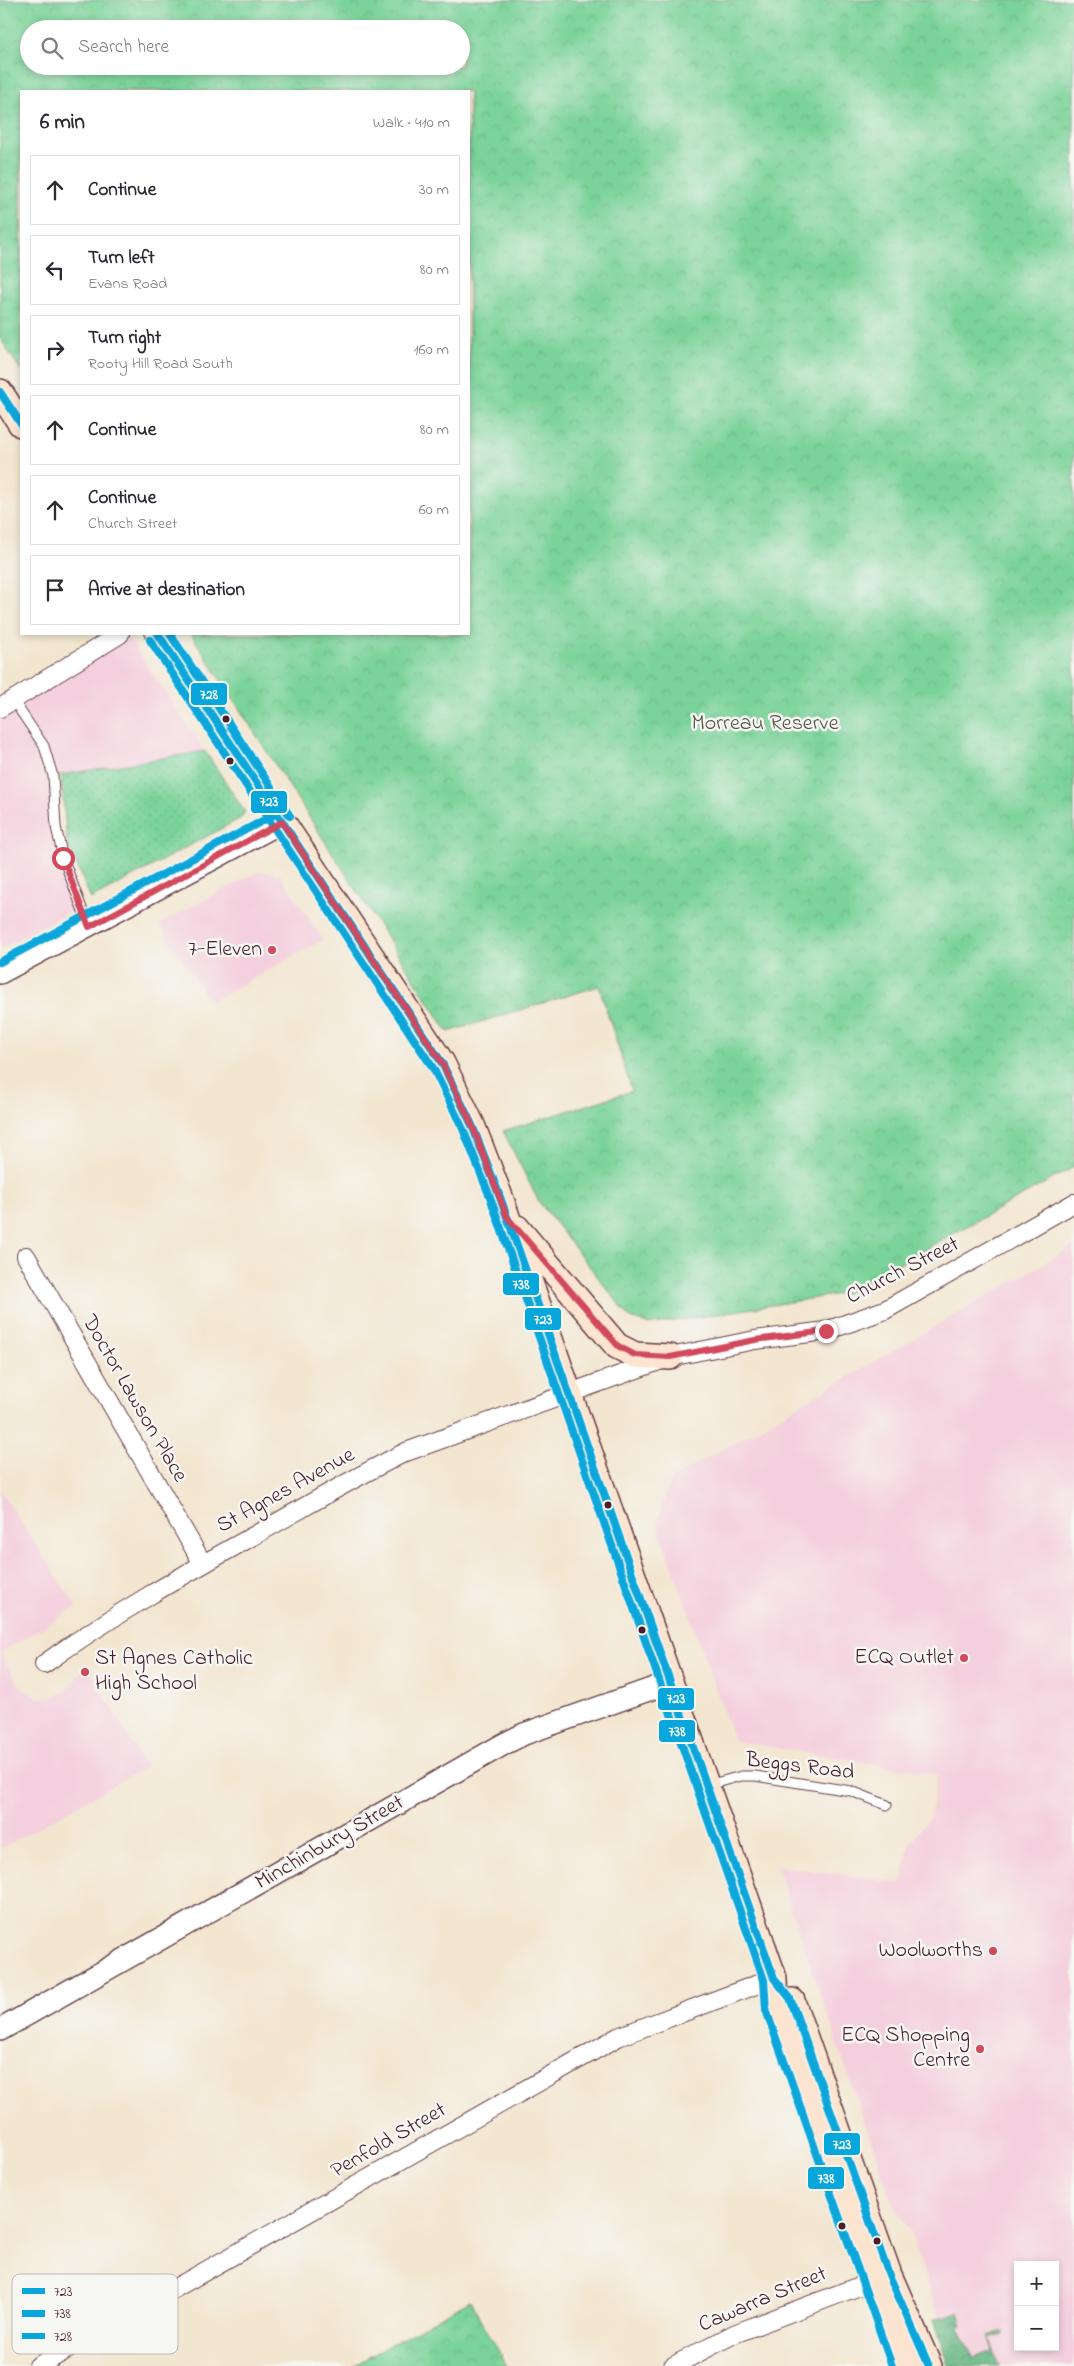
<!DOCTYPE html>
<html lang="en">
<head>
<meta charset="utf-8">
<style>
  :root { --surface:#fff; --page:#f2f2f3; --text:#2b2b33; --muted:#7c7c81; --line:#e1e1e2 }
  body { margin:0; font-family:"Indie Flower",sans-serif; background:var(--page); color:var(--text) }
  .controls { position:absolute; right:15px; bottom:15px; display:grid; overflow:hidden; border-radius:0px; box-shadow:0 2px 8px #0003 }
  .controls button { width:45px; height:45px; display:grid; place-items:center; padding:0; border:0; border-bottom:1px solid var(--line); background:var(--surface); color:var(--text); font:25px sans-serif }
  .stop { position:absolute; width:15px; height:15px; margin:-11px; border:4px solid #d1495b; border-radius:50%; background:#fff }
  .stop.end { background:#d1495b; border-color:#fff; box-shadow:0 1px 5px #0008 }
  .list { margin:0; padding:0; list-style:none }
  h2 { display:flex; justify-content:space-between; align-items:center; height:65px; margin:0; padding:0 20px; font-size:21px }
  h2 small { font-size:16px; font-weight:400; color:var(--muted) }
  .list li { display:grid; grid-template-columns:32px 1fr auto; gap:15px; align-items:center; box-sizing:border-box; height:70px; margin:0 10px 10px; padding:0 10px; border:1px solid var(--line); border-radius:0px }
  .list b { display:block; font-size:19px; white-space:nowrap }
  .list p { margin:0; font-size:16px; white-space:nowrap; color:var(--muted) }
  .list em { font-size:16px; font-style:normal; color:var(--muted) }
  .icon { flex:none; width:28px; height:28px; fill:none; stroke:currentColor; stroke-width:2; stroke-linecap:round; stroke-linejoin:round }
  .map { position:relative; flex:none; width:1074px; height:2366px; overflow:hidden }
  .search { position:absolute; background:var(--surface); box-shadow:0 2px 8px #0003; left:20px; top:20px; width:450px; height:55px; display:flex; align-items:center; gap:12px; box-sizing:border-box; padding:0 18px; border-radius:28px; color:var(--muted); font-size:19px }
  .panel { position:absolute; background:var(--surface); box-shadow:0 2px 8px #0003; left:20px; top:90px; width:450px; height:545px; border-radius:0px }
  .map>svg:first-child { display:block }
  .built { fill:#f4cfdd; fill-rule:evenodd }
  .grass { fill:url(#grass-dots); stroke:#627962 }
  .forest { fill:url(#forest-crowns); stroke:#566a56 }
  .park { fill:url(#park-crowns); stroke:#627962; fill-rule:evenodd }
  .lines { fill:none; stroke-linecap:round; stroke-linejoin:round }
  .service-casing { stroke:#633d44; stroke-width:11 }
  .minor-casing { stroke:#633d44; stroke-width:20 }
  .tertiary-casing { stroke:#633d44; stroke-width:24 }
  .secondary-casing { stroke:#633d44; stroke-width:28 }
  .service { stroke:#fff; stroke-width:9 }
  .minor { stroke:#fff; stroke-width:18 }
  .tertiary { stroke:#fff; stroke-width:21 }
  .secondary { stroke:#fce5d0; stroke-width:25 }
  .bus-1-casing { stroke:#f6f6f2; stroke-width:11 }
  .bus-2-casing { stroke:#f6f6f2; stroke-width:11 }
  .bus-3-casing { stroke:#f6f6f2; stroke-width:11 }
  .bus-1 { stroke:#07a6db; stroke-width:8 }
  .bus-2 { stroke:#07a6db; stroke-width:8 }
  .bus-3 { stroke:#07a6db; stroke-width:8 }
  .route { stroke:#d1495b; stroke-width:6 }
  .bus-dot { fill:#4a1f2b; stroke:#f6f6f2; stroke-width:2 }
  .poi-dot { fill:#d1495b; stroke:#f6f6f2; stroke-width:2 }
  .labels { text-anchor:middle; dominant-baseline:central; stroke-width:5; stroke-linejoin:round; paint-order:stroke }
  .park-label { font-size:22px; fill:#58554c; stroke:#f6f6f2 }
  .poi-label { font-size:22px; fill:#4a1f2b; stroke:#f6f6f2; text-anchor:end }
  .street-label { font-size:22px; fill:#4a1f2b; stroke:#f6f6f2 }
  .key { fill:#f6f6f2; stroke:#c2b6b6; stroke-width:1 }
  .key-label { font-size:14px; fill:#4a1f2b }
  .line-badge { stroke:#f6f6f2; stroke-width:2 }
  .badge-label { font-size:14px; text-anchor:middle; font-weight:bold; fill:#fff }
</style>
</head>
<body>
<div class="map">
<svg width="1074" height="2366" viewBox="0 0 1074 2366">
  <defs>
    <pattern id="grass-dots" width="8" height="8" patternUnits="userSpaceOnUse" patternTransform="scale(1.25)"><rect width="8" height="8" fill="#7ad399"/><path d="M2 2h.1M6 6h.1" fill="none" stroke="#6bb584" stroke-width="1.8" stroke-linecap="round"/></pattern>
    <pattern id="forest-crowns" width="20" height="18" patternUnits="userSpaceOnUse" patternTransform="scale(1.25)"><rect width="20" height="18" fill="#63b581"/><path d="M2 6a3 3 0 1 1 6 0M12 15a3 3 0 1 1 6 0" fill="none" stroke="#54936a"/></pattern>
    <pattern id="park-crowns" width="20" height="18" patternUnits="userSpaceOnUse" patternTransform="scale(1.25)"><rect width="20" height="18" fill="#7ad399"/><path d="M2 6a3 3 0 1 1 6 0M12 15a3 3 0 1 1 6 0" fill="none" stroke="#6bb584"/></pattern>
  </defs>
  <rect width="100%" height="100%" fill="#f6f6f2"/>
  <filter id="ink" filterUnits="userSpaceOnUse"><feTurbulence type="fractalNoise" baseFrequency=".02" numOctaves="2"/><feDisplacementMap in="SourceGraphic" scale="10" xChannelSelector="R" yChannelSelector="G"/><feConvolveMatrix kernelMatrix="1 2 1 2 8 2 1 2 1" color-interpolation-filters="sRGB"/></filter>
  <filter id="wash" filterUnits="userSpaceOnUse"><feTurbulence type="fractalNoise" baseFrequency=".0096" numOctaves="4" result="noise"/><feDisplacementMap in="SourceGraphic" scale="20" xChannelSelector="R" yChannelSelector="G"/><feGaussianBlur stdDeviation="1.12" result="paint"/><feColorMatrix in="noise" values="0 0 0 0 0 0 0 0 0 0 0 0 0 0 0 0 0 1.4 0 .05"/><feComposite in="paint" operator="in"/></filter>
  <g filter="url(#wash)">
    <rect width="100%" height="100%" fill="#f3e6d0"/>
    <!-- built -->
    <path class="built" d="M126 634 205 751 53 776 56 827 81 905 0 949V708Z
      M259 871 280 875 323 940 210 1002 159 924Z
      M1074 1246V2366H956L911 2234 890 2196 776 1866 902 1883 909 1845 930 1817 937 1774 734 1741 657 1523 670 1480ZM1018 2265H1055V2347H1018Z
      M0 1490 77 1607 0 1653 22 1689 39 1698 53 1697 65 1692 87 1665 146 1767 0 1849Z"/>
    <!-- grass -->
    <path class="grass" d="M205 751 245 812 241 818 91 899 67 842 61 775Z"/>
    <!-- forest -->
    <path class="forest" d="M959 2312 963 2325 959 2327 973 2358 993 2351 988 2336 1003 2331 1004 2335 990 2339 1000 2366H949L934 2319Z"/>
    <!-- park -->
    <path class="park" d="M0 0H1074V1167L846 1293 649 1325 629 1317 539 1202 503 1131 632 1091 599 986 448 1032 191 634H469V91H21V371L0 338ZM29 29H461V66H29Z
      M470 2300 507 2366H353Z"/>
  </g>
  <g filter="url(#ink)">
    <g class="lines">
      <!-- service casing -->
      <g class="service-casing">
        <path id="service" d="M13 700 44 746 53 776 56 827 63 858 89 927
          M708 1785 741 1776H755L851 1791 887 1805"/>
      </g>
      <!-- minor casing -->
      <g class="minor-casing">
        <path id="minor" d="M0 708 120 634
          M26 1256 203 1564
          M44 1664C111 1616 183 1575 255 1535 305 1507 354 1477 406 1452L670 1357 755 1340 826 1331 885 1310 1074 1203
          M38 2366 618 2037 774 1978
          M673 2366 734 2334 883 2277"/>
      </g>
      <!-- tertiary casing -->
      <g class="tertiary-casing">
        <path id="tertiary" d="M0 973 282 822
          M0 2030 504 1744 524 1734 671 1682"/>
      </g>
      <!-- secondary casing -->
      <g class="secondary-casing">
        <path id="secondary" d="M0 392 21 424
          M158 634 442 1063 472 1125 499 1194 774 1978 775 2007 903 2366
          M517 1228 617 1346 635 1355 670 1357
          M792 2001 889 2275 929 2366"/>
      </g>
      <!-- service -->
      <use href="#service" class="service"/>
      <!-- minor -->
      <use href="#minor" class="minor"/>
      <!-- tertiary -->
      <use href="#tertiary" class="tertiary"/>
      <!-- secondary -->
      <use href="#secondary" class="secondary"/>
      <!-- bus-1 casing -->
      <g class="bus-1-casing">
        <path id="bus-1" d="M0 392 21 424
          M158 634 442 1063 472 1125 499 1194 774 1978 790 1998 889 2275 929 2366"/>
      </g>
      <!-- bus-2 casing -->
      <g class="bus-2-casing">
        <path id="bus-2" d="M150 640 433 1068 463 1129 490 1197 764 1980 766 2010 892 2366"/>
      </g>
      <!-- bus-3 casing -->
      <g class="bus-3-casing">
        <path id="bus-3" d="M170 634 290 816
          M0 962 277 813"/>
      </g>
      <!-- bus-1 -->
      <use href="#bus-1" class="bus-1"/>
      <!-- bus-2 -->
      <use href="#bus-2" class="bus-2"/>
      <!-- bus-3 -->
      <use href="#bus-3" class="bus-3"/>
    </g>
  </g>
  <g class="lines" filter="url(#ink)">
    <!-- route -->
    <path class="route" d="M63 858 89 927 282 822 442 1063 472 1125 507 1217 618 1346 635 1355 670 1357 755 1340 826 1331"/>
  </g>
  <!-- markers -->
  <g class="bus-dot">
    <circle cx="226" cy="719" r="4.5"/>
    <circle cx="230" cy="761" r="4.5"/>
    <circle cx="608" cy="1505" r="4.5"/>
    <circle cx="642" cy="1630" r="4.5"/>
    <circle cx="842" cy="2226" r="4.5"/>
    <circle cx="877" cy="2241" r="4.5"/>
  </g>
  <g class="poi-dot">
    <circle cx="272" cy="950" r="5"/>
    <circle cx="964" cy="1658" r="5"/>
    <circle cx="85" cy="1672" r="5"/>
    <circle cx="993" cy="1951" r="5"/>
    <circle cx="980" cy="2049" r="5"/>
  </g>
  <g class="labels">
    <!-- park labels -->
    <g class="park-label">
      <text x="765" y="724">Morreau Reserve</text>
    </g>
    <!-- poi labels -->
    <g class="poi-label">
      <text x="262" y="950">7-Eleven</text>
      <text x="954" y="1658">ECQ Outlet</text>
      <text x="95" y="1659" text-anchor="start">St Agnes Catholic<tspan x="95" dy="25">High School</tspan></text>
      <text x="983" y="1951">Woolworths</text>
      <text x="970" y="2036">ECQ Shopping<tspan x="970" dy="25">Centre</tspan></text>
    </g>
    <!-- street labels -->
    <g class="street-label">
      <text transform="translate(903 1271) rotate(-27)">Church Street</text>
      <text transform="translate(134 1399) rotate(60)">Doctor Lawson Place</text>
      <text transform="translate(286 1491) rotate(-29)">St Agnes Avenue</text>
      <text transform="translate(800 1767) rotate(7)">Beggs Road</text>
      <text transform="translate(330 1843) rotate(-30)">Minchinbury Street</text>
      <text transform="translate(389 2141) rotate(-30)">Penfold Street</text>
      <text transform="translate(763 2300) rotate(-23)">Cawarra Street</text>
    </g>
  </g>
  <!-- legend -->
  <rect x="12" y="2274" width="166" height="80" rx="8" class="key"/>
  <rect x="22" y="2288" width="23" height="6" fill="#07a6db"/>
  <rect x="22" y="2310" width="23" height="7" fill="#07a6db"/>
  <rect x="22" y="2333" width="23" height="6" fill="#07a6db"/>
  <g class="key-label">
    <text x="54" y="2296">723</text>
    <text x="54" y="2318">738</text>
    <text x="54" y="2341">728</text>
  </g>
  <g class="line-badge">
    <rect x="190" y="682" width="38" height="24" rx="5" fill="#07a6db"/>
    <rect x="250" y="790" width="38" height="24" rx="5" fill="#07a6db"/>
    <rect x="502" y="1272" width="38" height="24" rx="5" fill="#07a6db"/>
    <rect x="524" y="1307" width="38" height="24" rx="5" fill="#07a6db"/>
    <rect x="657" y="1687" width="38" height="24" rx="5" fill="#07a6db"/>
    <rect x="658" y="1719" width="38" height="24" rx="5" fill="#07a6db"/>
    <rect x="823" y="2132" width="38" height="24" rx="5" fill="#07a6db"/>
    <rect x="807" y="2166" width="38" height="24" rx="5" fill="#07a6db"/>
  </g>
  <g class="badge-label">
    <text x="209" y="699">728</text>
    <text x="269" y="806">723</text>
    <text x="521" y="1289">738</text>
    <text x="543" y="1324">723</text>
    <text x="676" y="1703">723</text>
    <text x="677" y="1736">738</text>
    <text x="842" y="2149">723</text>
    <text x="826" y="2183">738</text>
  </g>
</svg>
<div class="controls">
<button>+</button>
<button>−</button>
</div>
<div class="stop" style="left:63px;top:858px"></div>
<div class="stop end" style="left:826px;top:1331px"></div>
<div class="search"><svg class="icon" aria-label="search" viewBox="0 0 24 24"><circle cx="10" cy="10" r="6"/><path d="M15 15l6 6"/></svg>Search here</div>
<section class="panel">
<h2>6 min<small>Walk · 410 m</small></h2>
<ul class="list">
<li><svg class="icon" aria-label="ahead" viewBox="0 0 24 24"><path d="M12 20V5M6 11l6-6 6 6"/></svg><div><b>Continue</b></div><em>30 m</em></li>
<li><svg class="icon" aria-label="left" viewBox="0 0 24 24"><path d="M17 20v-9H6M10 6l-5 5 5 5"/></svg><div><b>Turn left</b><p>Evans Road</p></div><em>80 m</em></li>
<li><svg class="icon" aria-label="right" viewBox="0 0 24 24"><path d="M7 20v-9h11M14 6l5 5-5 5"/></svg><div><b>Turn right</b><p>Rooty Hill Road South</p></div><em>160 m</em></li>
<li><svg class="icon" aria-label="ahead" viewBox="0 0 24 24"><path d="M12 20V5M6 11l6-6 6 6"/></svg><div><b>Continue</b></div><em>80 m</em></li>
<li><svg class="icon" aria-label="ahead" viewBox="0 0 24 24"><path d="M12 20V5M6 11l6-6 6 6"/></svg><div><b>Continue</b><p>Church Street</p></div><em>60 m</em></li>
<li><svg class="icon" aria-label="arrive" viewBox="0 0 24 24"><path d="M6 21V4h12l-3 4 3 4H6"/></svg><div><b>Arrive at destination</b></div></li>
</ul>
</section>
</div>
</body>
</html>
